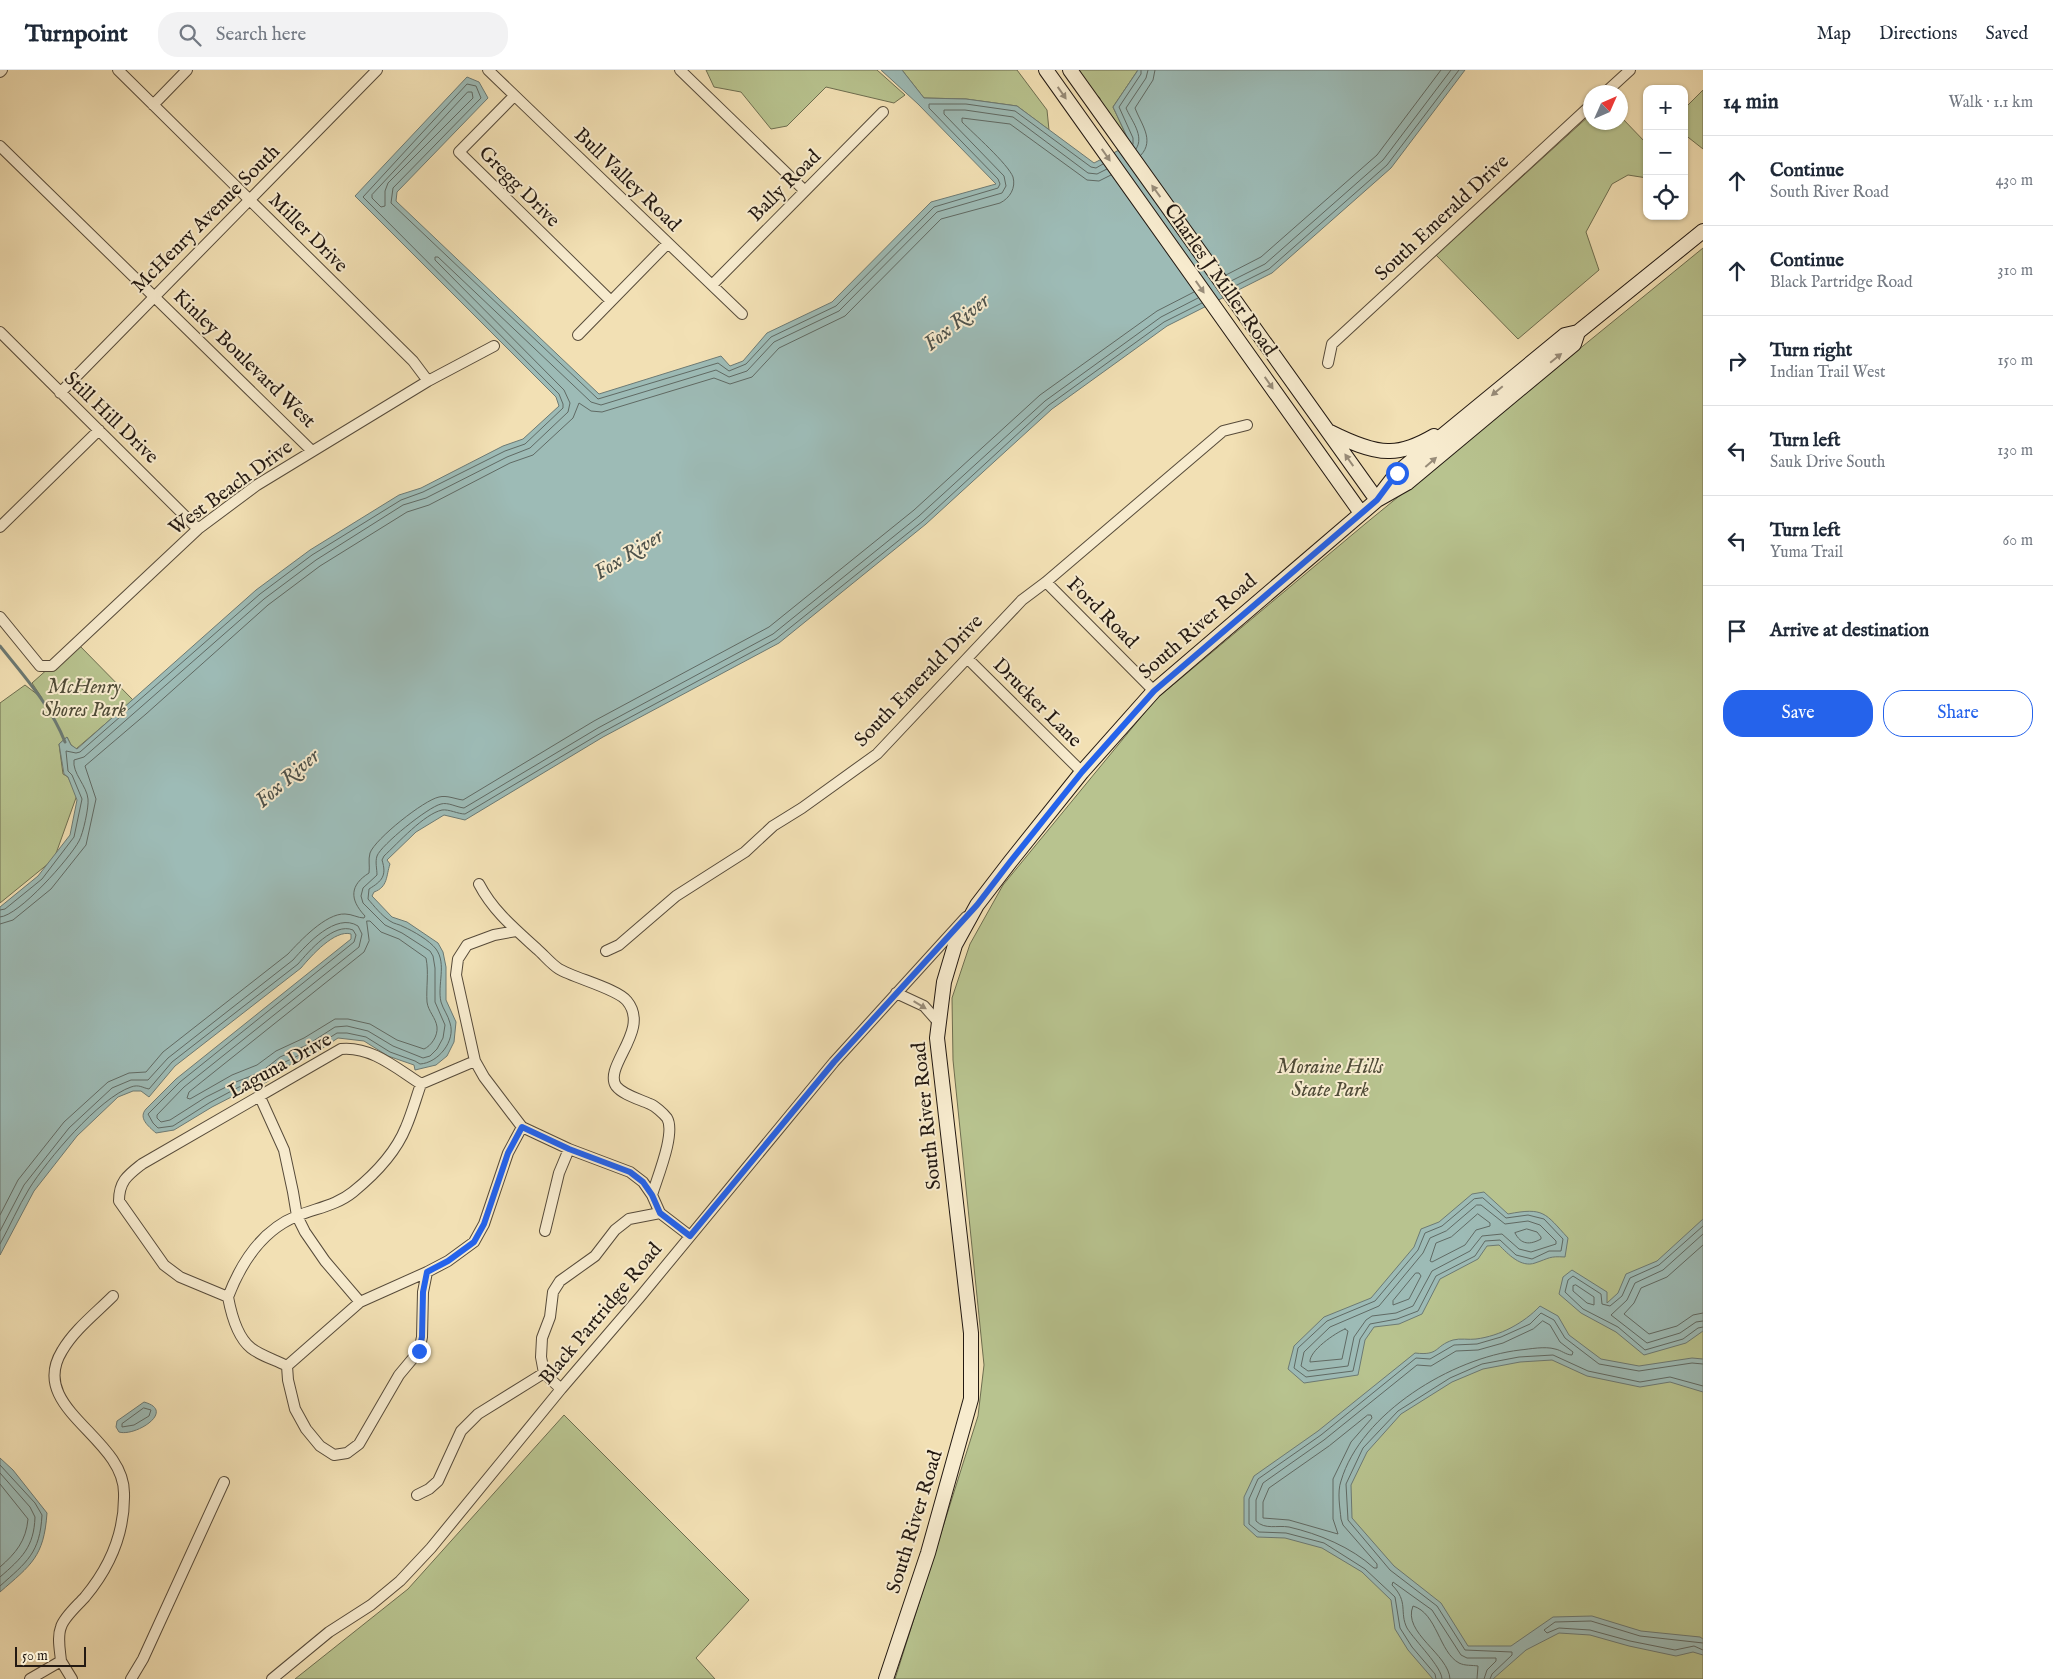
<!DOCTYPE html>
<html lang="en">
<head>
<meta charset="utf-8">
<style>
  :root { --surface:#fff; --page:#f2f2f3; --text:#1f2937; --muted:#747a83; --line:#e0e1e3; --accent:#2563eb }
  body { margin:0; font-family:"IM FELL English",serif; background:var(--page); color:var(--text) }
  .controls { position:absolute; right:15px; top:15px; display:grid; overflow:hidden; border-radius:10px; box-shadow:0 1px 4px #0004 }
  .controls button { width:45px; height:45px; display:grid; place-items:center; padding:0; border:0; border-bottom:1px solid var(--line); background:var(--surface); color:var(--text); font:25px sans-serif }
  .compass { position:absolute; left:1583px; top:15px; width:45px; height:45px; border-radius:50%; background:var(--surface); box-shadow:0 1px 4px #0004; rotate:45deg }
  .scale { position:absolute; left:15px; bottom:12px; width:71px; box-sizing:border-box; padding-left:5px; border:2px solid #231912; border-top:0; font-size:14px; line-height:18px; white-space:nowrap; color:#231912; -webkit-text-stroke:4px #f7ebce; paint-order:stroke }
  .stop { position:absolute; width:15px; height:15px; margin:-11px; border:4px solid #2563eb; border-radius:50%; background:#fff }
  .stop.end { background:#2563eb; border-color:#fff; box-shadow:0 1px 5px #0008 }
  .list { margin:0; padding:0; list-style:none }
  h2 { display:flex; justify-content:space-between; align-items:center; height:65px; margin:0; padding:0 20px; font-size:21px }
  h2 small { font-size:16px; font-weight:400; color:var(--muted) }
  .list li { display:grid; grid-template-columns:32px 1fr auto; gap:15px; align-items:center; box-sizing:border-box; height:90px; padding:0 20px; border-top:1px solid var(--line) }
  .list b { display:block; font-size:19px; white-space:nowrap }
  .list p { margin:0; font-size:16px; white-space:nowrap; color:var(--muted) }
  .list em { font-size:16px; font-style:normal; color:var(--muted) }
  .actions { display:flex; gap:10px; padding:15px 20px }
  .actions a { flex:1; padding:11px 0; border:1px solid var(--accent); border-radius:20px; text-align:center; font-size:18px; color:var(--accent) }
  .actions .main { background:var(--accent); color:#fff }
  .icon { flex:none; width:28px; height:28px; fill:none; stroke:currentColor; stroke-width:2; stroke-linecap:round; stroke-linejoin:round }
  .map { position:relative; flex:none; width:1703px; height:1609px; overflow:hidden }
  header { display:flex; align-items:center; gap:30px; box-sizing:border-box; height:70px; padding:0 25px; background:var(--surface); border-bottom:1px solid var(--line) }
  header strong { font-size:24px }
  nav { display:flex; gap:28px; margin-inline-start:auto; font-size:18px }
  .search { width:350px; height:45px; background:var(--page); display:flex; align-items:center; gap:12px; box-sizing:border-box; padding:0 18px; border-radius:20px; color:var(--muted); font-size:19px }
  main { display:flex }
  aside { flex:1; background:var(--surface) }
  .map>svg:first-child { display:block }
  .green { fill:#b8c38f; stroke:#6e6e50 }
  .water { fill:#9dbbb6; stroke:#6c7a74 }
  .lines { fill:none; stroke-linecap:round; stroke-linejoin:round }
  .shore { stroke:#606a64; stroke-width:1 }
  .stream { stroke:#6c7a74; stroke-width:3 }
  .street-casing { stroke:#574b3a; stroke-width:12 }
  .secondary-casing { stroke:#231912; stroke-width:16 }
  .street { stroke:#f7ebce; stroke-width:10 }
  .secondary { stroke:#f7ebce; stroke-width:14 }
  .oneway { fill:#988c79 }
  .route { stroke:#2563eb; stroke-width:6 }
  .labels { text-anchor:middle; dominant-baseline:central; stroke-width:4; stroke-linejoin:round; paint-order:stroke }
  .street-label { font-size:20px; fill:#231912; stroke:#f7ebce }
  .park-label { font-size:20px; font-style:italic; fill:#504c38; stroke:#f7ebce }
  .water-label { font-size:21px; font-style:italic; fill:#4e524b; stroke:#f7ebce }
</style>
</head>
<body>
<header>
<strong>Turnpoint</strong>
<div class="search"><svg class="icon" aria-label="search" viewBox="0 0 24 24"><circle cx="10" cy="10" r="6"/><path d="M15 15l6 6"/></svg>Search here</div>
<nav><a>Map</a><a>Directions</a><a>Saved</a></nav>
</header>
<main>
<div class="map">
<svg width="1703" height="1609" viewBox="0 0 1703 1609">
  <rect width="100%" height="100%" fill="#f2e0b4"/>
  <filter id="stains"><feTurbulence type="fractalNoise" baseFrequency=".004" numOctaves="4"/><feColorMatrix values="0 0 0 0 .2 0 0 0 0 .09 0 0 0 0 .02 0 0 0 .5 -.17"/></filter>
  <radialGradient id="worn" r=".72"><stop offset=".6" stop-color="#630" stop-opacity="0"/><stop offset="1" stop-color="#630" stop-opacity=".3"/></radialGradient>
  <!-- green -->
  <path class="green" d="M706 0H877L905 25 894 33 826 17 787 56 771 59 741 22 714 17Z
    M902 0H1017L1047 40 1049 60 1017 36 966 29 924 28Z
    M1076 0H1138L1113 37 1129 71 1121 79 1099 45 1100 28 1087 15Z
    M1703 20V79L1684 64V39Z
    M1590 45V52H1620L1621 47 1647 74V108L1628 105 1612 114 1586 162 1599 200 1518 269 1436 185Z
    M1703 178V1609H895L978 1346 984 1295 953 990 952 928 970 874 1003 815 1155 630 1365 454Z
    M77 573 133 630 76 679 71 675 67 667 59 674 63 704 68 707 77 725 54 789 0 833V633L25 615 42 628 32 613Z
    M564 1345 749 1530 696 1588 715 1609H295L408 1519Z"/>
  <!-- water -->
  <path class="water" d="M881 0H902L924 28 966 29 1017 36 1094 93 1121 79 1129 71 1113 37 1138 0H1465L1391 98 1272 203 1167 256 1052 339 926 454 779 573 603 667 465 750 444 745 416 762 387 790 390 794C386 806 388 817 374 822L372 826 392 847 407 852 438 873 443 882 446 897V930L456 952 454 972 447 986 436 995 415 1000 414 995 388 986 364 971 338 968 312 985 285 997 267 1012 241 1022 212 1037 174 1060 156 1063C148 1056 138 1048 146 1039L176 1009 351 869V864C335 859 311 886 301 898L175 996 149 1027 141 1021H133L118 1027 77 1066 34 1121 0 1185V837L38 806 70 765 77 730 68 707 64 704 59 674 67 667 71 675 77 679 256 520 310 480 399 425 421 418 503 376 523 369 559 336 556 327 355 126 467 7 479 12 488 28 397 122 396 131 599 324 721 286 730 296 743 291 767 263 832 232 931 132 996 114 918 34Z
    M1484 1122 1508 1144C1544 1137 1545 1143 1568 1168L1565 1187C1549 1186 1550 1188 1535 1193 1521 1198 1508 1184 1499 1175L1487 1176 1478 1189 1440 1209 1422 1244 1399 1254 1374 1257 1365 1270 1358 1305 1304 1313 1288 1299 1294 1276 1324 1247 1371 1228 1414 1177 1421 1159 1439 1152 1472 1124Z
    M1703 1149V1261L1686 1273 1644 1285 1616 1262 1581 1243 1559 1224 1563 1207 1572 1200 1607 1222V1233L1618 1223 1626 1204 1657 1191Z
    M1540 1236 1558 1246 1569 1265 1601 1289 1639 1296 1692 1288 1703 1289V1322L1670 1312 1640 1317 1587 1306 1552 1290 1520 1292 1483 1299 1452 1312 1401 1344 1367 1382 1351 1415 1352 1448 1394 1496 1441 1533 1468 1576H1511L1553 1547 1592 1546 1641 1561 1700 1567 1703 1569V1585L1693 1582 1676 1586 1629 1576 1590 1565 1559 1563 1526 1580 1493 1609H1433L1408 1580 1395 1559 1391 1530 1362 1502 1322 1478 1285 1468 1257 1467 1244 1455V1427L1254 1406 1318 1361 1415 1283C1440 1286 1434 1276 1453 1270 1460 1268 1469 1270 1476 1269 1500 1266 1524 1253 1540 1236Z
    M144 1332C177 1341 135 1367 119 1362L116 1357 117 1351Z
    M0 1388 13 1400 47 1443C44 1487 31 1495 0 1522Z"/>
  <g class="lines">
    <!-- shore -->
    <path class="shore" d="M468 22H472L473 28 388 113 385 121V136L381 137 372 128V125Z
      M1133 74V68L1119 37 1141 4V0
      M1136 79C1145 66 1131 50 1126 38L1146 8 1148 0
      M1141 85C1155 70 1141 54 1135 38L1153 10 1155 0
      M1226 205 1261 187 1377 85 1441 0
      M1231 211 1265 194 1383 90 1451 0
      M1235 216 1269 199 1387 95 1459 0
      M0 840 5 839 42 809 74 767 82 729 72 705 68 701 66 681 76 683 80 682 260 524 312 485 401 430 423 422 505 381 525 374 563 338V334L559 324 363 127 467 14 476 16 481 28 393 118 391 133 598 329 718 293 729 301 746 294 771 267 836 236 934 137 998 118 1000 114 998 109 929 38V34H966L1015 41 1091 97 1096 98 1103 94
      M0 847C19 846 70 788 79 771 83 764 89 737 88 729 87 716 72 703 74 690L84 687 264 529 316 490 403 435 426 428 507 387 530 378 568 342 570 333 564 320 435 190V187H438L591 332 601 335 716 300 729 307 747 301 774 272 839 241 937 142 1002 123 1006 116 1004 106 944 44V40H965L1013 47 1088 103 1097 104 1107 99
      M367 851H370L381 862 399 869 426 888C429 903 426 917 427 932 428 941 436 948 437 957 438 966 431 976 424 979L397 970 370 954 348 949H335L304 968 276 981 257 995 232 1005 190 1029 187 1028 189 1022 364 882 369 871Z
      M0 854 13 850 51 819 86 775 96 729 85 696 146 644 268 535 320 496 407 442 429 435 510 393 533 385 573 348 579 333 591 341 602 342 714 308 730 314 752 307 779 278 845 246 941 149 1000 133C1010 128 1016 118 1013 107 1008 94 973 63 962 52V48L1010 54 1087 110 1099 111 1111 105
      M1483 1128 1506 1148 1528 1145 1544 1149 1563 1169 1561 1181H1549L1532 1189 1516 1185 1500 1170 1485 1171 1475 1186 1436 1206 1418 1241 1397 1249 1370 1254 1360 1269 1353 1301 1306 1307 1294 1298 1298 1278 1327 1251 1375 1231 1418 1180 1425 1163 1442 1156 1474 1129Z
      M1477 1135H1481L1505 1154 1528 1151 1540 1155 1556 1171V1174L1531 1182 1519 1179 1502 1164 1482 1166 1470 1181 1432 1201 1413 1236 1396 1243 1372 1246 1366 1250 1354 1267 1348 1296 1308 1301 1301 1296 1304 1282 1330 1257 1379 1236 1423 1183 1430 1168 1446 1161Z
      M1478 1144 1490 1153V1156L1476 1160 1465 1175 1432 1192 1430 1191 1436 1173 1451 1167Z
      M0 1145 18 1110 64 1052 108 1012 129 1003 146 1002 163 982 288 884C300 871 326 843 345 844 352 844 358 848 364 848L365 846C349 829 350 815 369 803 370 796 368 790 370 783 375 769 424 730 439 727 447 725 455 729 463 730L594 651 769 557 914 440 1040 325 1157 241 1194 222
      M1703 1156 1659 1195 1630 1208 1622 1226 1610 1236 1602 1234 1601 1224 1573 1206 1568 1210 1565 1222 1583 1239 1618 1257 1645 1280 1683 1269 1698 1258 1703 1257
      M1527 1159 1537 1162 1541 1167V1169C1530 1175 1521 1175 1515 1163Z
      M0 1161 24 1115 69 1058 112 1018 131 1010H148L168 988 293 890C307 874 336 842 358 856L362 864 359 877 184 1017 157 1045V1048L161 1052 170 1050 206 1027 236 1012 261 1002 280 987 307 975 335 957 347 956 368 961 393 976 423 988 430 986 437 979 443 968 445 955 435 932V898L433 886 430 881 402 863 385 855 363 833 361 826 363 818 377 805C377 799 375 792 377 786 381 775 428 737 441 734 448 732 456 737 464 738L598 658 773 564 919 446 1045 331 1161 247 1198 228
      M1703 1164 1663 1200 1635 1213 1627 1230 1611 1245 1647 1273 1680 1263 1696 1252 1703 1251
      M0 1174C10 1156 18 1137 29 1119 47 1090 99 1028 131 1017 139 1014 143 1018 149 1019L172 992 298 894C309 881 334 852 353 860L356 865 354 872 180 1012 148 1044 153 1053 158 1058 173 1056 209 1033 239 1017 264 1007 283 993 310 980 337 963H347L366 967 390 982 415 991 420 994C438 993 456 971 450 953 448 945 443 939 441 932 437 915 447 894 436 879 429 870 413 861 404 857 399 854 394 854 390 851 382 846 374 836 368 829L369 819C382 811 387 806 382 790L384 786C398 773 424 744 442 740 449 739 458 744 465 744L601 663 776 569 923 451 1049 335 1164 252 1202 233
      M1703 1175 1667 1207 1641 1218 1634 1233 1624 1244 1649 1264 1677 1256 1693 1245 1703 1243
      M1416 1203H1419L1421 1206 1409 1229 1393 1235V1231Z
      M1576 1215 1594 1227V1235L1587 1233 1573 1221V1216Z
      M1543 1251 1550 1255 1560 1272 1573 1282 1572 1285C1566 1285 1561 1280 1555 1279 1545 1276 1530 1279 1520 1280 1452 1288 1361 1343 1341 1411 1337 1422 1340 1438 1341 1449L1343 1455 1377 1494V1498H1374C1351 1477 1319 1464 1289 1457 1277 1455 1265 1460 1256 1451V1430L1263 1413 1324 1370 1417 1295 1431 1296 1456 1281 1478 1280 1503 1273 1533 1259Z
      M1345 1259 1348 1261 1342 1289 1310 1292C1309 1281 1335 1263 1345 1259Z
      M144 1338 151 1340 149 1346 134 1355 122 1357V1354Z
      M1368 1345H1371L1372 1348 1351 1372 1333 1409V1449L1338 1464 1289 1450 1263 1448V1432L1269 1418 1329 1376Z
      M0 1395 35 1433 42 1445C40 1483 27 1492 0 1516
      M0 1403 30 1437 35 1447C34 1477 22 1488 0 1507
      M0 1414 28 1449C26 1471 16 1483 0 1497
      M1703 1573 1640 1566 1591 1551 1555 1552 1544 1560 1547 1563 1559 1558 1590 1560 1630 1571 1675 1580 1694 1576 1703 1580
      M1436 1609 1435 1604 1412 1577 1400 1558 1395 1527 1365 1499 1324 1473 1286 1463 1259 1462 1249 1454V1429L1258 1409 1321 1365 1416 1288 1430 1289 1454 1275 1477 1274 1501 1267 1530 1254 1541 1243 1554 1250 1565 1268 1599 1294 1639 1301 1692 1293 1703 1294
      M1442 1609C1442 1597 1415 1571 1407 1558 1399 1542 1409 1532 1392 1515L1393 1512 1432 1540 1461 1585 1467 1588H1496V1591L1487 1600 1484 1609
      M1450 1609C1449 1584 1402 1563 1413 1536 1437 1543 1439 1582 1459 1593 1465 1596 1472 1595 1478 1596L1477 1609
      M1490 1609 1492 1604 1512 1585V1582L1465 1580 1437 1536 1390 1500 1348 1450 1346 1414 1363 1378 1398 1341 1450 1308 1482 1294 1519 1287 1553 1285 1588 1301 1640 1312 1670 1307 1703 1316"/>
    <!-- stream -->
    <path class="stream" d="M0 576C24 606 51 636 65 672"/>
    <!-- street casing -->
    <g class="street-casing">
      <path id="street" d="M118 0 413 291 428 311
        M488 0 742 244
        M680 0 804 120
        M0 2 2 0
        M1606 22 1630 0
        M514 26 459 82 611 231
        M153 35 187 0
        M0 76 312 381
        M712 215 883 42
        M0 262 198 459
        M578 265 668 173
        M1328 293 1332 274 1590 36
        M60 323 377 0
        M0 457 99 360
        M1046 512 1154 621
        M0 547 40 596H52L198 459 257 415 428 311 494 276
        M968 589 1082 702
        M479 814C493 841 515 859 537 879 544 885 551 894 559 899 574 908 618 919 627 931 651 960 603 996 616 1016 623 1025 639 1029 650 1034 655 1036 663 1043 667 1048 676 1063 657 1108 652 1125
        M606 881 619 875 676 826 745 782 773 756 802 738 877 684 1022 530 1046 512 1223 361 1247 355
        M896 923 924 936 939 953
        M475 991 484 1007 522 1057 569 1079 630 1102 643 1112 652 1125 660 1143 690 1166
        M260 1027 284 1080 293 1122 297 1146 305 1162 325 1191 360 1232
        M545 1161 559 1103 569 1079
        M228 1227 180 1207 164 1195 119 1131C119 1111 128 1105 142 1094L341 979C371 976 396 998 421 1014L475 991 456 905 458 889 467 875 494 865 516 861
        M228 1227C241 1193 262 1160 297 1146 317 1138 337 1135 353 1122 374 1105 396 1082 406 1057 412 1043 416 1028 421 1014
        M228 1227C231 1243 237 1267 251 1278 261 1286 276 1290 287 1296
        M287 1296 360 1232 427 1202 448 1191 474 1172 484 1154 508 1083 522 1057
        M287 1296 288 1310 295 1339 306 1359 320 1376 334 1385 347 1383 359 1374 399 1305 419 1281 422 1267 423 1222 427 1202
        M544 1303 561 1319
        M417 1425 429 1419 438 1411 461 1361 478 1344 544 1303 541 1287 542 1268 550 1247 553 1222 560 1211 595 1186 615 1160 629 1149 660 1143
        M61 1591 72 1609
        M30 1609 61 1591C60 1580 57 1567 61 1557 64 1547 78 1535 85 1527 110 1497 125 1463 124 1423 124 1367 27 1338 62 1281 74 1260 96 1243 113 1226
        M131 1609 143 1589 224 1412
        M272 1609 329 1562 371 1535 400 1511 431 1478 561 1319 640 1227 834 992 966 847"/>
    </g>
    <!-- secondary casing -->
    <g class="secondary-casing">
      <path id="secondary" d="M1046 0 1361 443
        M1070 0 1377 430
        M1330 362C1346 370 1371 382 1390 381 1405 381 1422 373 1434 366
        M1380 425 1397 403 1565 265 1578 262 1703 161
        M886 1609 928 1483 971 1329V1263L937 968 944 912 955 875 977 835 1010 792 1082 702 1154 621 1377 430 1407 413 1574 274 1578 262"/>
    </g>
    <!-- street -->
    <use href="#street" class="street"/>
    <!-- secondary -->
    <use href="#secondary" class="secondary"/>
  </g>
  <!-- one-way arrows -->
  <defs><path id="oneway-solid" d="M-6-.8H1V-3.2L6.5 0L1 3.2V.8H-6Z" transform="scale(1.25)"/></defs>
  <g class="oneway">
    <use href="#oneway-solid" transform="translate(1062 23) rotate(55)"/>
    <use href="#oneway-solid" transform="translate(1106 85) rotate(55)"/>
    <use href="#oneway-solid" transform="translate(1156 121) rotate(-126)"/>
    <use href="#oneway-solid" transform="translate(1200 217) rotate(55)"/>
    <use href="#oneway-solid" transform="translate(1556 288) rotate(-39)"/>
    <use href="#oneway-solid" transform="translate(1269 313) rotate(55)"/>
    <use href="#oneway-solid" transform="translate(1497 321) rotate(140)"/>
    <use href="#oneway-solid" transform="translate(1349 390) rotate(-125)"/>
    <use href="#oneway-solid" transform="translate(1431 392) rotate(-41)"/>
    <use href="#oneway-solid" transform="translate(920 935) rotate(31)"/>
  </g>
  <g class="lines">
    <!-- route -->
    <path class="route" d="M419 1281 422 1267 423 1222 427 1202 448 1191 474 1172 484 1154 508 1083 522 1057 569 1079 630 1102 643 1112 652 1125 660 1143 690 1166 834 992 977 835 1010 792 1082 702 1154 621 1377 430 1397 403"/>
  </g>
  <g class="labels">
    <!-- street labels -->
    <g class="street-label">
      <text transform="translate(627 110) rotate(44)">Bull Valley Road</text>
      <text transform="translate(785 116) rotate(-45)">Bally Road</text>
      <text transform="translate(519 117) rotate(45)">Gregg Drive</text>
      <text transform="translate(1442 148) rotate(-43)">South Emerald Drive</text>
      <text transform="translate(206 149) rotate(-45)">McHenry Avenue South</text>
      <text transform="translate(308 163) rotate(45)">Miller Drive</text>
      <text transform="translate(1220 210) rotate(55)">Charles J Miller Road</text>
      <text transform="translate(244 289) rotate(44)">Kinley Boulevard West</text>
      <text transform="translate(111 348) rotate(44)">Still Hill Drive</text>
      <text transform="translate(231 418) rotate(-36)">West Beach Drive</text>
      <text transform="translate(1102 543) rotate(45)">Ford Road</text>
      <text transform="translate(1198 557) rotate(-41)">South River Road</text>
      <text transform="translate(919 611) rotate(-46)">South Emerald Drive</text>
      <text transform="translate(1037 633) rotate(45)">Drucker Lane</text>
      <text transform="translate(280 996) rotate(-29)">Laguna Drive</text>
      <text transform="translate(927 1046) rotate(-96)">South River Road</text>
      <text transform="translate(601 1244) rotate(-50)">Black Partridge Road</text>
      <text transform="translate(915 1452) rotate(-73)">South River Road</text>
    </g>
    <!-- park labels -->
    <g class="park-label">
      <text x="84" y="617">McHenry<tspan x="84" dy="23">Shores Park</tspan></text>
      <text x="1330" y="997">Moraine Hills<tspan x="1330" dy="23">State Park</tspan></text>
    </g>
    <!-- water labels -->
    <g class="water-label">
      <text transform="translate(957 253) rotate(-39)">Fox River</text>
      <text transform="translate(629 485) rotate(-32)">Fox River</text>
      <text transform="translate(288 709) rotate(-41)">Fox River</text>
    </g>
  </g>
  <rect width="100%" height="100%" filter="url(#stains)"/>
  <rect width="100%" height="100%" fill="url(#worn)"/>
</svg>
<div class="controls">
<button>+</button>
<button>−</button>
<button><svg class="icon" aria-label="locate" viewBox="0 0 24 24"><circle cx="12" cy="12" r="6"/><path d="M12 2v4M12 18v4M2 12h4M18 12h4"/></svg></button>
</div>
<svg class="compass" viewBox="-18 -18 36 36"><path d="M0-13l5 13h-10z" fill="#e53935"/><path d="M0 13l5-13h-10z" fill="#747a83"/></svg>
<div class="scale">50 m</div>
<div class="stop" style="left:1397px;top:403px"></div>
<div class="stop end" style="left:419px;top:1281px"></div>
</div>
<aside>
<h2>14 min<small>Walk · 1.1 km</small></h2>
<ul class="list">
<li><svg class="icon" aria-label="ahead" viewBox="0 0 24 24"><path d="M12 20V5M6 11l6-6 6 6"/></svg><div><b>Continue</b><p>South River Road</p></div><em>430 m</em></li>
<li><svg class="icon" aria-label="ahead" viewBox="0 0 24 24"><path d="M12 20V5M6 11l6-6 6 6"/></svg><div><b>Continue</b><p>Black Partridge Road</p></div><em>310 m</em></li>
<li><svg class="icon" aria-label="right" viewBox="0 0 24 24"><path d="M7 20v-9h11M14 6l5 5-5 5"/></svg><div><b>Turn right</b><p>Indian Trail West</p></div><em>150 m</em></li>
<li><svg class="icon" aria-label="left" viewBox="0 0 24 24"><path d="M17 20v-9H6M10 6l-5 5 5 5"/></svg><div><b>Turn left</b><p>Sauk Drive South</p></div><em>130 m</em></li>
<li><svg class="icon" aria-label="left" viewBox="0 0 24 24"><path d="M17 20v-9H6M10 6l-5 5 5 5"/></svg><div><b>Turn left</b><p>Yuma Trail</p></div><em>60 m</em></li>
<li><svg class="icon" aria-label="arrive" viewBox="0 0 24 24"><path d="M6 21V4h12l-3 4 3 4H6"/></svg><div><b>Arrive at destination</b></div></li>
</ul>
<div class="actions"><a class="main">Save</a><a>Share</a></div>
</aside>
</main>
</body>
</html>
